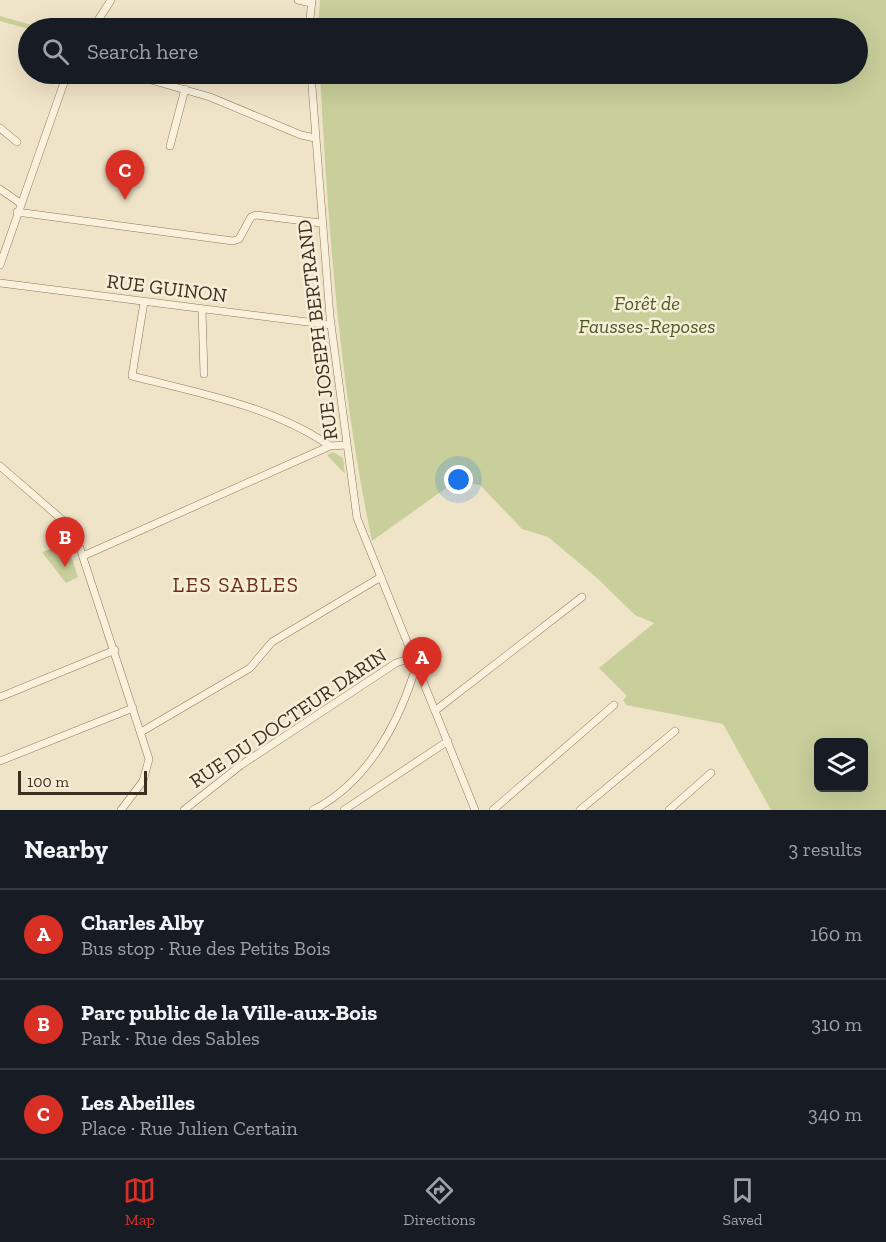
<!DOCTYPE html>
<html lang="en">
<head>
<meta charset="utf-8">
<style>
  :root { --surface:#171b24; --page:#20242c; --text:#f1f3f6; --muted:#9ea1a6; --line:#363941; --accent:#d93025 }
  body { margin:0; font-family:"Zilla Slab",serif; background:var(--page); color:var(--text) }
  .controls { position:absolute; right:18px; bottom:18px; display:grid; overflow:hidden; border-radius:9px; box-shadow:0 6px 24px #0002 }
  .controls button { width:54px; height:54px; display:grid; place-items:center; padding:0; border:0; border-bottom:2px solid var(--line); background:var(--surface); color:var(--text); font:30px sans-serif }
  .scale { position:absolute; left:18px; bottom:15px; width:129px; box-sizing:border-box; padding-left:6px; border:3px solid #3d2e20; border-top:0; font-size:16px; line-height:21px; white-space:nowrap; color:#3d2e20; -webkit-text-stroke:4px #f7eed8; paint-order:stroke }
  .you { position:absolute; left:459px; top:480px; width:21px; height:21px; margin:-15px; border:4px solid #fff; border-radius:50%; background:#1a73e8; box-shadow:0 0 0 9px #1a73e833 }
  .badge { display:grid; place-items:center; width:39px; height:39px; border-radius:50%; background:var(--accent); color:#fff; font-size:20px; font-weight:700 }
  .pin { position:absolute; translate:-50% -50px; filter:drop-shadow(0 2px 3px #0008) }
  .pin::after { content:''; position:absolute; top:32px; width:21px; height:18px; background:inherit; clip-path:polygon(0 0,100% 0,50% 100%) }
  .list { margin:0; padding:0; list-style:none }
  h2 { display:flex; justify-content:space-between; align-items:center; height:78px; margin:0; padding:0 24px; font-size:26px }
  h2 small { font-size:20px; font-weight:400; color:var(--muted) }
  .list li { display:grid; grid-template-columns:39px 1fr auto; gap:18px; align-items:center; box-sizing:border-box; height:90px; padding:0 24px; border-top:2px solid var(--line) }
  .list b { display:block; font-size:22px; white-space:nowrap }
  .list p { margin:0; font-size:20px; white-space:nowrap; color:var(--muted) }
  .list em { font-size:20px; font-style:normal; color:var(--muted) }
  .icon { flex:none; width:33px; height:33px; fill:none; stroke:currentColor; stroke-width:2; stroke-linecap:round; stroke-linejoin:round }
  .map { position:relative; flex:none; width:886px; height:810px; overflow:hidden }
  .search { position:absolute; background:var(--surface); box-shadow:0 6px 24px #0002; left:18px; right:18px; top:18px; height:66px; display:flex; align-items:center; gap:15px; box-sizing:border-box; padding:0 21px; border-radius:33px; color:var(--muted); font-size:22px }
  .sheet { height:348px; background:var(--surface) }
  nav { display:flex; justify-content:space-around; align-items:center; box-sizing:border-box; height:84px; border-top:2px solid var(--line); background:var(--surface); font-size:16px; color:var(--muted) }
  nav a { display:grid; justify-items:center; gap:3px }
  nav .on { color:var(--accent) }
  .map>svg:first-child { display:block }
  .green { fill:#c9cf9b; fill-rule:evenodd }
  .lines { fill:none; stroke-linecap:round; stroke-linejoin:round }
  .street-casing { stroke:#8d765c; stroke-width:8 }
  .street { stroke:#faf1dc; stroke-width:7 }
  .labels { text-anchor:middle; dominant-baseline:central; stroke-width:5; stroke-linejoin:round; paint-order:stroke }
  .street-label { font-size:20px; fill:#3d2e20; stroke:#f7eed8 }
  .park-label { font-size:20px; font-style:italic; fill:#4d5a26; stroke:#f7eed8 }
  .neighbourhood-label { font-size:21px; letter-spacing:1.5px; fill:#6b2e1e; stroke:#f7eed8 }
</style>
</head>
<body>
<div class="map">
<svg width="886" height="810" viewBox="0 0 886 810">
  <rect width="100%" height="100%" fill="#f0e4c8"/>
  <!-- green -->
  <path class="green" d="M320 0H886V810H771L723 724 626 705 623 700 627 696 599 668 654 623 635 615 597 578 548 537 522 529 480 485 456 481 372 541C340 388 328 230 320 74H858V28H318ZM818 742H864V788H818Z
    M0 16 42 28 28 29 0 21Z
    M333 452 343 458 345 474 327 455Z
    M67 543 78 577 66 583 42 552Z"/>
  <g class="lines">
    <!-- street casing -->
    <g class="street-casing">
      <path id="street" d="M298 0 311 3
        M93 28 111 0
        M309 28 312 0
        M130 74 210 97 301 135 315 138
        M311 74 330 317 357 518 475 810
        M0 128 17 142
        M170 146 185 89
        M0 189 20 203
        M17 212 233 241 239 239 251 217 256 215 321 223
        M0 265 67 74
        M0 283 331 325
        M144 302 132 376C199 393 272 406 330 446
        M202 310 204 374
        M0 466 74 530 149 759 143 781 121 810
        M83 556 330 446 347 445
        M0 697 115 650
        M436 710 582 597
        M141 732 250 668 272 642 381 577
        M0 761 133 708
        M184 810 241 765 396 663 414 657
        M313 810C365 784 396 728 413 676L419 670
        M344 810 448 741
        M493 810 614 705
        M580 810 675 731
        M669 810 711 773"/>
    </g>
    <!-- street -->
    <use href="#street" class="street"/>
  </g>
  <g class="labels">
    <!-- street labels -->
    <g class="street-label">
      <text transform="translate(167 288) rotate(7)">RUE GUINON</text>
      <text transform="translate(317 330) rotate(-97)">RUE JOSEPH BERTRAND</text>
      <text transform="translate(288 718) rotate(-34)">RUE DU DOCTEUR DARIN</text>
    </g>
    <!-- park labels -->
    <g class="park-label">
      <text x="647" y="303">Forêt de<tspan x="647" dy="23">Fausses-Reposes</tspan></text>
    </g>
    <!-- neighbourhood labels -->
    <g class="neighbourhood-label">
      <text x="236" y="584">LES SABLES</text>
    </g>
  </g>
</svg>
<div class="controls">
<button><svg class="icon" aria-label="layers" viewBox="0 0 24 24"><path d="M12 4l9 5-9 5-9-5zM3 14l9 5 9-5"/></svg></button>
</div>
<div class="scale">100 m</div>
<div class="you"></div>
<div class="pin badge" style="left:422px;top:687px">A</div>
<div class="pin badge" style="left:65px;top:567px">B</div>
<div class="pin badge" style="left:125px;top:200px">C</div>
<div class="search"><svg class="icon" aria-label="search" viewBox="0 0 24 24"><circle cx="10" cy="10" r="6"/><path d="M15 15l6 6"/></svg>Search here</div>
</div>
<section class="sheet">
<h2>Nearby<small>3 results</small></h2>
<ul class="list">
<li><span class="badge">A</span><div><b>Charles Alby</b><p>Bus stop · Rue des Petits Bois</p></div><em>160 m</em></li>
<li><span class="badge">B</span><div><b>Parc public de la Ville-aux-Bois</b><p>Park · Rue des Sables</p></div><em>310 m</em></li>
<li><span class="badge">C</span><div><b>Les Abeilles</b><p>Place · Rue Julien Certain</p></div><em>340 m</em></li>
</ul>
</section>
<nav>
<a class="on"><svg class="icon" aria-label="map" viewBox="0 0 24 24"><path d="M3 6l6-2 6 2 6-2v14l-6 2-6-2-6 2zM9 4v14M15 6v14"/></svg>Map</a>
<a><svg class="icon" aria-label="directions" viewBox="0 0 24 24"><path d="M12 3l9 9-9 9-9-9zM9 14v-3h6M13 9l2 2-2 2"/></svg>Directions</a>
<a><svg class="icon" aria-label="saved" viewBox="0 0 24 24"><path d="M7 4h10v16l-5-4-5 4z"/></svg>Saved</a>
</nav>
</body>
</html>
